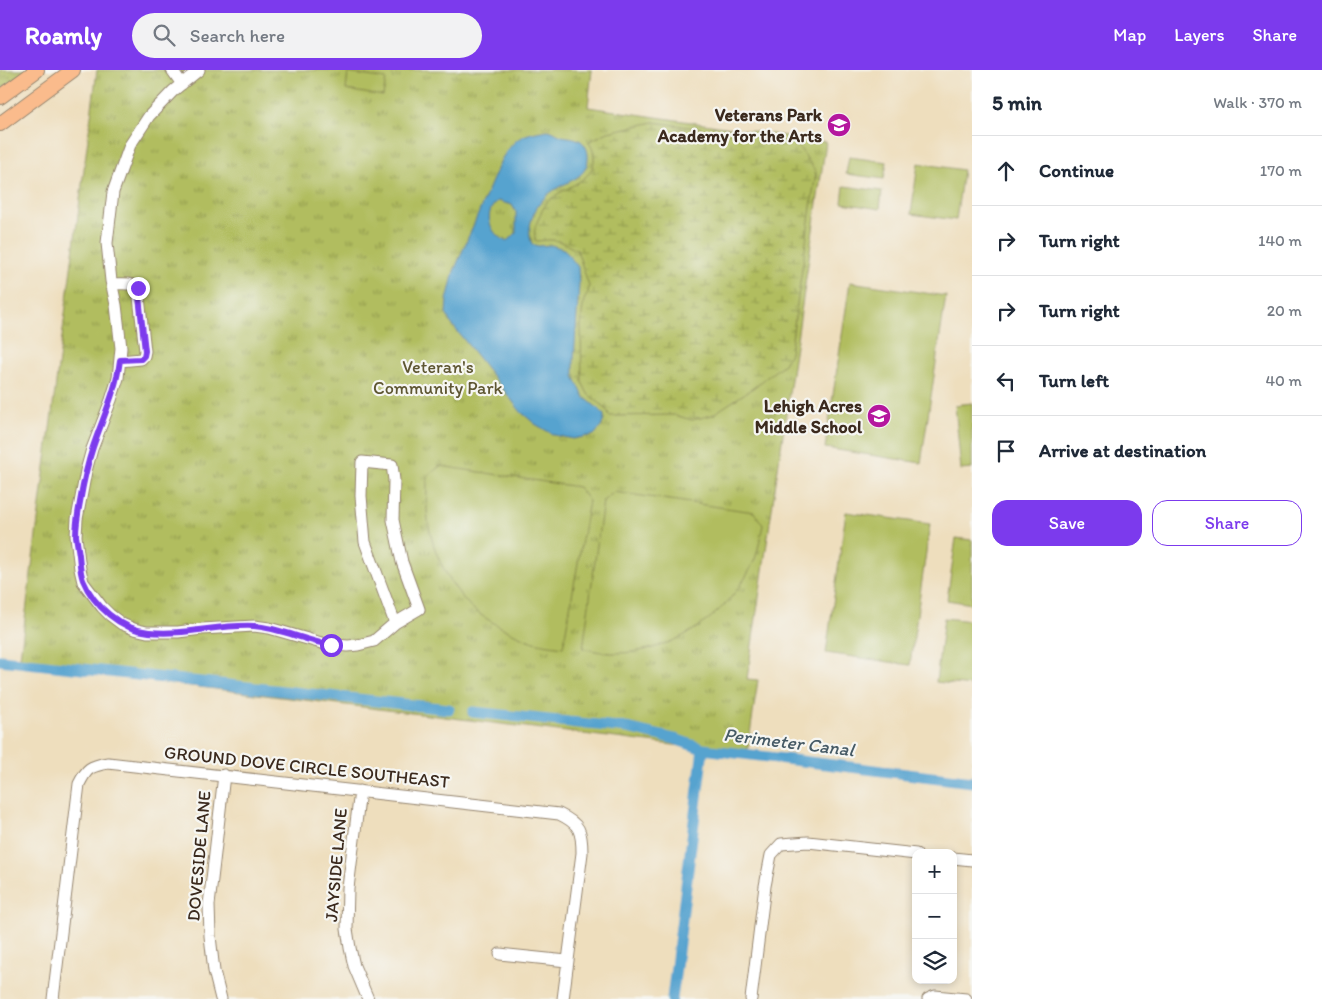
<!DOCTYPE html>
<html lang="en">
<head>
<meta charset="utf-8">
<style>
  :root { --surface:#fff; --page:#f2f2f3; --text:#1f2937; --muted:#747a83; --line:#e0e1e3; --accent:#7c3aed }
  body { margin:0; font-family:Itim,sans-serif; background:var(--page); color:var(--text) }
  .controls { position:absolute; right:15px; bottom:15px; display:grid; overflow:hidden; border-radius:10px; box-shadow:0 2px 8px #0003 }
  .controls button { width:45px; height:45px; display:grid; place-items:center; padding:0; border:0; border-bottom:1px solid var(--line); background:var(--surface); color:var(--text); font:25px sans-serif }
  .stop { position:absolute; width:15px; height:15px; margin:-11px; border:4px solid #7c3aed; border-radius:50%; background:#fff }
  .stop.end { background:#7c3aed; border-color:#fff; box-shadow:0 1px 5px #0008 }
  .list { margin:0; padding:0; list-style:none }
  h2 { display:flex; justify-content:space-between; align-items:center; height:65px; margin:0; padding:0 20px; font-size:21px }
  h2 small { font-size:16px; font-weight:400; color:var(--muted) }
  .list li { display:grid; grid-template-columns:32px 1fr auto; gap:15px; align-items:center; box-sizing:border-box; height:70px; padding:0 20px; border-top:1px solid var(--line) }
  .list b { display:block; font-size:19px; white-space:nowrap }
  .list em { font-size:16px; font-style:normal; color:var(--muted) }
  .actions { display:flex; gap:10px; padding:15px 20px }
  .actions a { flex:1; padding:11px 0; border:1px solid var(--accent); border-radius:15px; text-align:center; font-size:18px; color:var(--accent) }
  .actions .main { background:var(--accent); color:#fff }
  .icon { flex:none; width:28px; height:28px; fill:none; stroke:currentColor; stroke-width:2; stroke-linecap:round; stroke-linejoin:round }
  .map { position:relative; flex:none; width:972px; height:929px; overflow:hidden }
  header { display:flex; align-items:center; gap:30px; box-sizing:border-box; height:70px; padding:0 25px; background:var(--accent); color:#fff }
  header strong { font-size:24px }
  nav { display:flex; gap:28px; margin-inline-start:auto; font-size:18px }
  .search { width:350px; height:45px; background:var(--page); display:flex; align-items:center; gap:12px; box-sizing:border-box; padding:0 18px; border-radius:28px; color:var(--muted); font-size:19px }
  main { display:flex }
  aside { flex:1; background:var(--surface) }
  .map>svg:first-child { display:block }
  .grass { fill:url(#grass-tufts); stroke:#76743e }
  .wetland { fill:url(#wetland-marsh); stroke:#76743e }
  .pitch { fill:#b1bd5f; stroke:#76743e }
  .water { fill:#56a3cf; stroke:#486676; fill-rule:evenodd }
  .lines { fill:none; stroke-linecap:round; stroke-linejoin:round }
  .canal { stroke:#56a3cf; stroke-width:11 }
  .minor-casing { stroke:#94846e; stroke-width:13 }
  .major-casing { stroke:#94846e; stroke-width:16 }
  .minor { stroke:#fff; stroke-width:11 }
  .major { stroke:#fabb8c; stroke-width:14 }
  .route { stroke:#7c3aed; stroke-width:6 }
  .labels { text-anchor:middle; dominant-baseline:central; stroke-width:4.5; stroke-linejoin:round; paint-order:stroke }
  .poi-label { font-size:18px; font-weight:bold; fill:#3b2a1e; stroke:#f6f6f2; text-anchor:end }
  .park-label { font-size:18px; fill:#5e5632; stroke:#f6f6f2 }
  .street-label { font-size:18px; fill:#3b2a1e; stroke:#f6f6f2 }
  .water-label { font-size:19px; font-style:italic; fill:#465a65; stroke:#f6f6f2 }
</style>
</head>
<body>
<header>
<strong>Roamly</strong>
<div class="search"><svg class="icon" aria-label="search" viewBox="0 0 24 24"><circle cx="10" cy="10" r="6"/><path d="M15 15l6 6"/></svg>Search here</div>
<nav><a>Map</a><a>Layers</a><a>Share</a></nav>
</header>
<main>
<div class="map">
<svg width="972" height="929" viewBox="0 0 972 929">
  <defs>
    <pattern id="grass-tufts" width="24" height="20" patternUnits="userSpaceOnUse" patternTransform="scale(1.25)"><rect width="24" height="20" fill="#b1bd5f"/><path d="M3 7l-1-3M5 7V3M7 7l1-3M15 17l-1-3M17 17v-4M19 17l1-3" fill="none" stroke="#919a4e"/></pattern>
    <pattern id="wetland-marsh" width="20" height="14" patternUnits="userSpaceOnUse" patternTransform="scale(1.25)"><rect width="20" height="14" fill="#b1bd5f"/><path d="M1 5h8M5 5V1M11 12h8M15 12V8" fill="none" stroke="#919a4e"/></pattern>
  </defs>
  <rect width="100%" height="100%" fill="#f6f6f2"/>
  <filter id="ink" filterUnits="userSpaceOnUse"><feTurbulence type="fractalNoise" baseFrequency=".02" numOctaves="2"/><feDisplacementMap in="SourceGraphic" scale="10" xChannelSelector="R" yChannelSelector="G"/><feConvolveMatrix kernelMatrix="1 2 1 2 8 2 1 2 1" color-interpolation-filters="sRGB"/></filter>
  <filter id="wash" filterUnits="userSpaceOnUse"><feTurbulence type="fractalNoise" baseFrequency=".0096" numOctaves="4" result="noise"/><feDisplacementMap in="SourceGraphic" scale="20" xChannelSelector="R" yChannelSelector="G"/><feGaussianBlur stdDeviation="1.12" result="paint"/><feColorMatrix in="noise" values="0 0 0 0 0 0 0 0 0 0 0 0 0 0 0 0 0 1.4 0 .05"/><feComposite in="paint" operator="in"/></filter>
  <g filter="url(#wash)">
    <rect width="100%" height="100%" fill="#eedebd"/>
    <!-- grass -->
    <path class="grass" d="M0 0H27L0 20Z
      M97 0H592L588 37 826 72 747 609 758 610 747 684 19 595Z"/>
    <!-- wetland -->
    <path class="wetland" d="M654 52 790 72 799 77 816 102 790 283 784 294 753 318 712 345 692 350 674 345 609 346 608 342 604 337 588 324 582 312 581 258 582 243 584 230 588 223 589 216 577 180C571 178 567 174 561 172 553 169 546 170 538 171H536C533 162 535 156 539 148 542 139 547 131 555 126 570 115 596 109 594 86 593 80 592 76 588 72L608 62Z"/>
    <!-- pitch -->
    <path class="pitch" d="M348 3 386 9 383 26 346 20Z
      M849 87 887 92 884 109 846 104Z
      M918 93 963 100 956 150 911 144Z
      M844 116 882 121 880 139 842 133Z
      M850 212 946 226 921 393 825 378Z
      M972 333V399L961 400 955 335Z
      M440 396 578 417 589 431 563 577C551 575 537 574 526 569 511 563 484 549 472 538 449 515 432 482 428 450 426 436 427 422 427 407Z
      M614 422 754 442 763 455C760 466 759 479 755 489 731 544 674 584 613 583 603 583 593 580 583 579L603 431Z
      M846 442 930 454 910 595 826 583Z
      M956 468 972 470V534L947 530Z
      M944 548 972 551V616L936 612Z"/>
    <!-- water -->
    <path class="water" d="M548 60C554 61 556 64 562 66 566 67 572 67 577 69 590 74 591 92 583 102 574 112 561 114 550 123 535 134 525 157 532 174L538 176 551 175 564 179 578 197 579 215 574 289V306L584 327 600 340 604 345V350L601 357 594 365 573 369 554 365 535 354 521 342 450 252 446 243 447 230 454 201 501 90C515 67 522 64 548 60ZM498 131 512 135 516 142V163L511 168 506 171C490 165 482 142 498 131Z"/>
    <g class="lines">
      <!-- canal -->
      <path class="canal" d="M0 590 449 639
        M473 642 627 658 675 669 703 679
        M672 929 703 679 972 712"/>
    </g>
  </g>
  <g filter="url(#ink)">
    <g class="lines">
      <!-- minor casing -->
      <g class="minor-casing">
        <path id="minor" d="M172 0 182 14
          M199 0 173 21 149 46 130 75 113 122 107 173 111 211 116 235 121 278 118 308 111 330 92 379 86 401 77 449 76 466 80 499 83 512 102 537 110 545 122 554 134 559 147 562H178L202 559 254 556 269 558 325 574 348 576 358 575 374 571 395 553 419 539 402 492 393 450 394 410 392 395 362 392 361 426 365 472 395 553
          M112 214C122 214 130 212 138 218L145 281 144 286 141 289 120 291
          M360 721 348 818 347 859 350 878 354 896 368 929
          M953 788 972 790
          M500 884 567 891
          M53 929 79 714C87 698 90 696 108 693L559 744C580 754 582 761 582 783L563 929
          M221 929 214 901 210 866 209 835 224 705
          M751 929 765 816 771 785 781 774 808 772 916 784
          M928 929 935 926 966 929"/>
      </g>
      <!-- major casing -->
      <g class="major-casing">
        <path id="major" d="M0 27 37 0
          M0 54 73 0"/>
      </g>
      <!-- minor -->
      <use href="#minor" class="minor"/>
      <!-- major -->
      <use href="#major" class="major"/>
    </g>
  </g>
  <g class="lines" filter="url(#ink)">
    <!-- route -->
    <path class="route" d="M138 218 145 281 144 286 141 289 120 290C116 322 103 347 93 377 87 395 83 414 80 432 78 443 76 454 76 466 77 472 78 478 79 485 80 494 80 502 83 510 93 535 121 560 149 562 184 566 219 554 254 556 281 558 305 571 331 575"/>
  </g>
  <!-- icons -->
  <defs>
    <g id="school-disc" transform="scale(1.25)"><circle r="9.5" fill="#b5179e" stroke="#f6f6f2"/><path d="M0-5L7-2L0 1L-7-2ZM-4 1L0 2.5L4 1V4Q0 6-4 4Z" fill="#fff"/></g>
  </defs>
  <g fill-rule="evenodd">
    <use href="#school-disc" x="839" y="55"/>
    <use href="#school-disc" x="879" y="346"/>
  </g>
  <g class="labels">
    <!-- poi labels -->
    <g class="poi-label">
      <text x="822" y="45">Veterans Park<tspan x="822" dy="21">Academy for the Arts</tspan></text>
      <text x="862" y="336">Lehigh Acres<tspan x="862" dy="21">Middle School</tspan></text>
    </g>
    <!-- park labels -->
    <g class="park-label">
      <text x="438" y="297">Veteran's<tspan x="438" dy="21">Community Park</tspan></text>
    </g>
    <!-- street labels -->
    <g class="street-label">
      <text transform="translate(307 697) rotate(6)">GROUND DOVE CIRCLE SOUTHEAST</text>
      <text transform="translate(199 786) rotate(-85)">DOVESIDE LANE</text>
      <text transform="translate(336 795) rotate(-85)">JAYSIDE LANE</text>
    </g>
    <!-- water labels -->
    <g class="water-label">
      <text transform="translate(789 672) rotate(7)">Perimeter Canal</text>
    </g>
  </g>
</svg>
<div class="controls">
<button>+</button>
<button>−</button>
<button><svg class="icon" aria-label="layers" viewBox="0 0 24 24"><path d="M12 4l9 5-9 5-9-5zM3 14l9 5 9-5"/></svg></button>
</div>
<div class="stop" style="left:331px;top:575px"></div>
<div class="stop end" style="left:138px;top:218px"></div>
</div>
<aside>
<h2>5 min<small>Walk · 370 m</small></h2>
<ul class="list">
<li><svg class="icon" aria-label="ahead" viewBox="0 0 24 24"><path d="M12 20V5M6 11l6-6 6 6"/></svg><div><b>Continue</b></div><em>170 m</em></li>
<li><svg class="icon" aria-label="right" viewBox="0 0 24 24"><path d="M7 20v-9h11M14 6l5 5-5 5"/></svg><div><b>Turn right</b></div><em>140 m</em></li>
<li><svg class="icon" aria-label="right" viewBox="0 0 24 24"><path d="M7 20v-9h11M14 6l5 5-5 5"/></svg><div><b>Turn right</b></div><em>20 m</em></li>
<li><svg class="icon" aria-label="left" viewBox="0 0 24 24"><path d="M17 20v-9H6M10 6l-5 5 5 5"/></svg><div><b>Turn left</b></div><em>40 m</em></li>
<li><svg class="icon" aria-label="arrive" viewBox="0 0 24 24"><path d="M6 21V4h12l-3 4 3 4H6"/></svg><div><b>Arrive at destination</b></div></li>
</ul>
<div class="actions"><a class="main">Save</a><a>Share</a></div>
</aside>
</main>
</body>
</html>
